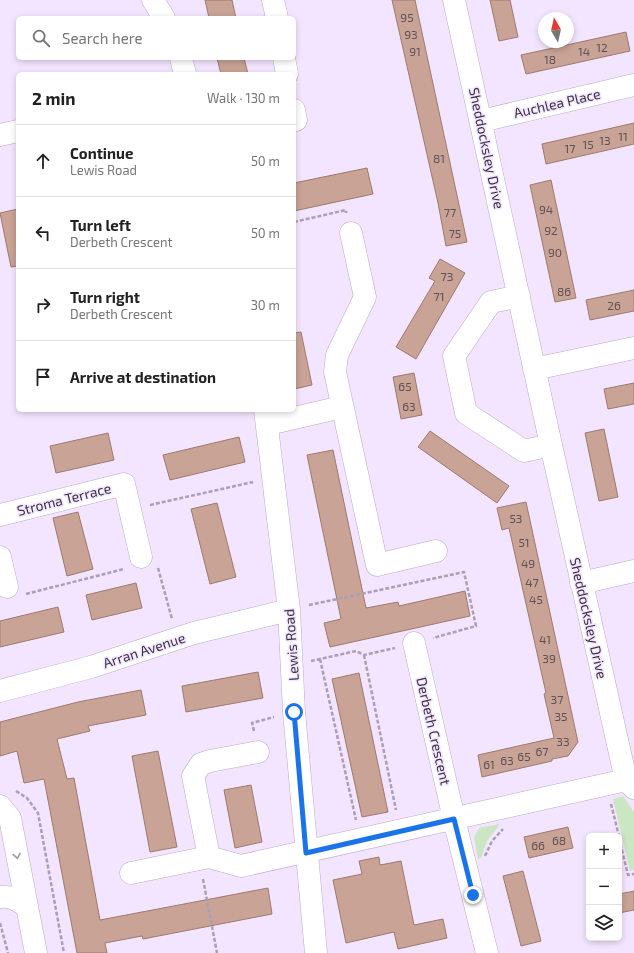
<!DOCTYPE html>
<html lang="en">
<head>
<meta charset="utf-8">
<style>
  :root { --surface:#fff; --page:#f6f6f6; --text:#222; --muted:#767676; --line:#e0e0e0 }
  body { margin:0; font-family:"Exo 2",sans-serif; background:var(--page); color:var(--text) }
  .controls { position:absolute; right:12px; bottom:12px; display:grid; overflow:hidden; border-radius:6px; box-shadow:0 2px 6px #0003 }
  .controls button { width:36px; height:36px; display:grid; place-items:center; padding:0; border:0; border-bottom:1px solid var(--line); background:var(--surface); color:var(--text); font:20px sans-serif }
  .compass { position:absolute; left:538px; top:12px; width:36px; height:36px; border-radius:50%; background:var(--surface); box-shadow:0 2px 6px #0003; rotate:351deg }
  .stop { position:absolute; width:12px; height:12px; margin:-9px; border:3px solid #1a73e8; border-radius:50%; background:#fff }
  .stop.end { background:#1a73e8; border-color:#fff; box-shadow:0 1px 4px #0008 }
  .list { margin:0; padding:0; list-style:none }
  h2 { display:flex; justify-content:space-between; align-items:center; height:52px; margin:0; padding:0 16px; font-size:17px }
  h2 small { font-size:13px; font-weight:400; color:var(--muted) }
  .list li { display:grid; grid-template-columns:26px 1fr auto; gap:12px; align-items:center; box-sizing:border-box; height:72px; padding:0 16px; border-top:1px solid var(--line) }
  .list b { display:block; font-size:15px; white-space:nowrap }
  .list p { margin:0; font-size:13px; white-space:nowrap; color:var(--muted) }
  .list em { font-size:13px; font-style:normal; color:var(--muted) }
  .icon { flex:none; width:22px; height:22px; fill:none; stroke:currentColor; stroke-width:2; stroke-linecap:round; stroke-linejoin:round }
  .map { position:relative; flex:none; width:634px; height:953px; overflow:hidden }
  .search { position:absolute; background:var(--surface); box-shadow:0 2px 6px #0003; left:16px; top:16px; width:280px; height:44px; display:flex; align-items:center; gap:10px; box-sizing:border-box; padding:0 14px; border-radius:6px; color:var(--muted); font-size:15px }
  .panel { position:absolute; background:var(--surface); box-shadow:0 2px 6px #0003; left:16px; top:72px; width:280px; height:340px; border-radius:6px }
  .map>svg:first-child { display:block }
  .green { fill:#cbe6c3 }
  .building { fill:#c8a396; stroke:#9d7a6e }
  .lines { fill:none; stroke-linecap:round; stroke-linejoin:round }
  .minor-casing { stroke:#bbaac9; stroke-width:23 }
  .path { stroke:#aa9fb3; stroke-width:2.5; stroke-dasharray:4 2; stroke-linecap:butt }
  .minor { stroke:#fff; stroke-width:22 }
  .oneway { stroke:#9e9aa0 }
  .route { stroke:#1a73e8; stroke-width:5 }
  .labels { text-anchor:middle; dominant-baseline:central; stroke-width:3; stroke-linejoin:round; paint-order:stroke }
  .number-label { font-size:12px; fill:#605157 }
  .street-label { font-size:14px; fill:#3d3642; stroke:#f3e5ff }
</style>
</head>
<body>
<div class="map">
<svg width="634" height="953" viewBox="0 0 634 953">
  <rect width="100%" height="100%" fill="#f3e5ff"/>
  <!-- green -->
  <path class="green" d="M623 796 634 812V870L630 871 613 799Z
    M500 824 487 841 481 858 478 859 474 837 479 828Z"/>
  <!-- building -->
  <path class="building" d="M205 0H232L236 18H209Z
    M392 0H415L467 242 446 246 438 203Z
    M490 0H510L518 37 499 41Z
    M626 32 630 51 526 74 521 55Z
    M217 58H244L248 74H221Z
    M634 123V144L546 164 542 144Z
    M367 168 373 194 294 211V183Z
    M551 180 576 298 555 302 530 185Z
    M18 209V266L11 267 0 213Z
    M440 259 465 273 416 359 396 347 435 281 429 278Z
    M634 290V311L590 320 586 300Z
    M301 332 312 385 294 389V333Z
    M414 373 422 415 401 419 393 377Z
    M634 383V404L608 409 604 389Z
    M604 429 618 497 599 501 585 433Z
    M430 431 509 486 497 503 418 447Z
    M108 433 114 460 56 473 50 446Z
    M239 437 245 462 170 480 163 455Z
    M333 450 366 608 398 602 399 606 465 591 470 616 330 647 324 623 341 619 307 455Z
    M526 502 578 742 568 756 552 759V761L482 777 478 755 554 738 544 694 546 693 509 528 502 530 497 508Z
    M217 503 236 577 210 584 191 509Z
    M78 512 93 569 67 576 53 518Z
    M136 583 142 608 92 620 86 595Z
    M58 607 64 632 0 647V621Z
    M258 672 263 698 186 712 182 686Z
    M359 673 388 812 362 817 332 679Z
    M141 690 146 715 88 726 90 731 57 739 67 779 74 778 100 920 268 888 272 914 143 939 142 936 105 943 107 953H77L44 779 24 783 17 751 0 756V722L78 702Z
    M158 751 177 847 150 852 132 756Z
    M251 785 262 842 235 848 224 790Z
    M568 827 573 848 529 858 524 837Z
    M379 857 380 865 401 861 414 925 443 919 447 938 398 949 394 932 346 943 333 880 362 874 359 861Z
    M523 871 541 941 521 946 503 876Z
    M634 891V910L619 913V894Z"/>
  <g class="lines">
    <!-- minor casing -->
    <g class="minor-casing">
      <path id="minor" d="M153 0 164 18
        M273 0 277 18
        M454 0 551 445 626 780 634 788
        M181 58 185 74
        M284 58 287 74
        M294 110 296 120
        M481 121 634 85
        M0 135 18 131
        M351 233 365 297 337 355 335 372 377 565 436 551
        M519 296 491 302 454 356 466 413 524 451 551 445
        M534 369 634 348
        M265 410 289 610 294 712 316 953
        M268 424 342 407
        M0 515 124 484 141 557
        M0 557 7 587
        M581 583 634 571
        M414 643 454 819 487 953
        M0 691 91 667 194 633 289 610
        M258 752 210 761 201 764 193 776 209 857 241 866 626 780
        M0 806 10 818 36 953
        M131 873 209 857
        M0 897C11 896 18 900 27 907"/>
    </g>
    <!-- path -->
    <path class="path" d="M294 222 346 210V213
      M150 505 253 482
      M158 568 172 619
      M26 594 124 569
      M309 605 464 572 476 626 433 638
      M364 655 396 810
      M320 659 356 820
      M311 661 356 651 364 655 395 648
      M254 731 252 723 274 717
      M16 791 27 798 38 813 64 953
      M611 804 619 836
      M619 838 628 875 634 874
      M485 856 492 841 503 829
      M203 879 217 953
      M0 923 8 953"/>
    <!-- minor -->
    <use href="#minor" class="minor"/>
  </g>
  <!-- one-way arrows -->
  <defs><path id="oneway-chevron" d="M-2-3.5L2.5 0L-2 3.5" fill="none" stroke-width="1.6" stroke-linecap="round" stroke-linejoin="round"/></defs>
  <use class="oneway" href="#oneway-chevron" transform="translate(17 856) rotate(79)"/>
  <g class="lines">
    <!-- route -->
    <path class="route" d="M294 712 306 853 454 819 473 895"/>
  </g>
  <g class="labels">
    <!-- number labels -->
    <g class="number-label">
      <text x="407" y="17">95</text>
      <text x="411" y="34">93</text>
      <text x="602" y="47">12</text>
      <text x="415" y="51">91</text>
      <text x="584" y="51">14</text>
      <text x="550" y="59">18</text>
      <text x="623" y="136">11</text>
      <text x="605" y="140">13</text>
      <text x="588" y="144">15</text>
      <text x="570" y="148">17</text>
      <text x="439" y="158">81</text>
      <text x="546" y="209">94</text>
      <text x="450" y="212">77</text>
      <text x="551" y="230">92</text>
      <text x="455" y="233">75</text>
      <text x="555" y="252">90</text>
      <text x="447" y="276">73</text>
      <text x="564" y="291">86</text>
      <text x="439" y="296">71</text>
      <text x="614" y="305">26</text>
      <text x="405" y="386">65</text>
      <text x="409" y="406">63</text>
      <text x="516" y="518">53</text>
      <text x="524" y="542">51</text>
      <text x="528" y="563">49</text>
      <text x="532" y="582">47</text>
      <text x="536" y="599">45</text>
      <text x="545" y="639">41</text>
      <text x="549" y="658">39</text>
      <text x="557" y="699">37</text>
      <text x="561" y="716">35</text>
      <text x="563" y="741">33</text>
      <text x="542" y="751">67</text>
      <text x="524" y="756">65</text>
      <text x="507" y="760">63</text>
      <text x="489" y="764">61</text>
      <text x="559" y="840">68</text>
      <text x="538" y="845">66</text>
    </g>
    <!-- street labels -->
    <g class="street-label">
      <text transform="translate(557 103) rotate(-13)">Auchlea Place</text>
      <text transform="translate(487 148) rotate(78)">Sheddocksley Drive</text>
      <text transform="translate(64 499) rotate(-14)">Stroma Terrace</text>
      <text transform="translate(589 618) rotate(77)">Sheddocksley Drive</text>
      <text transform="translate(291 645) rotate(-94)">Lewis Road</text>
      <text transform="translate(144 650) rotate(-18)">Arran Avenue</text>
      <text transform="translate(434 731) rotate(77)">Derbeth Crescent</text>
    </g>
  </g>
</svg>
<div class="controls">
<button>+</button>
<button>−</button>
<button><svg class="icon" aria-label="layers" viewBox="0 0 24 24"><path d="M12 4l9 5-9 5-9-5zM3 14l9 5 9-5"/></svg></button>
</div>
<svg class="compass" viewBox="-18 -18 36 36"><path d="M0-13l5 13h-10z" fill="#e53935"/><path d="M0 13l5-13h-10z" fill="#767676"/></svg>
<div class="stop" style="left:294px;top:712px"></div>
<div class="stop end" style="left:473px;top:895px"></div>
<div class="search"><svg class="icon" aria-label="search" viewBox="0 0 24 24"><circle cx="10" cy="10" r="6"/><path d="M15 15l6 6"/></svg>Search here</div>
<section class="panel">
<h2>2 min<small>Walk · 130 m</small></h2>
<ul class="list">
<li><svg class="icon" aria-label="ahead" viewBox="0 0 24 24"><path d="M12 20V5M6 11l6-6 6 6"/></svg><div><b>Continue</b><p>Lewis Road</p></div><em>50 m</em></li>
<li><svg class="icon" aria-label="left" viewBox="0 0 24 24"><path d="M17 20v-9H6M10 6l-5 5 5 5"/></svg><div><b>Turn left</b><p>Derbeth Crescent</p></div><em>50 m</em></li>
<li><svg class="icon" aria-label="right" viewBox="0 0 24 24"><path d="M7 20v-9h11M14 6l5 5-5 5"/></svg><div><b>Turn right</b><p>Derbeth Crescent</p></div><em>30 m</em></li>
<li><svg class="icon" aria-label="arrive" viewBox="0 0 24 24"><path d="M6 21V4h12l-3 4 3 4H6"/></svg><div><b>Arrive at destination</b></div></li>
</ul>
</section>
</div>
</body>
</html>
